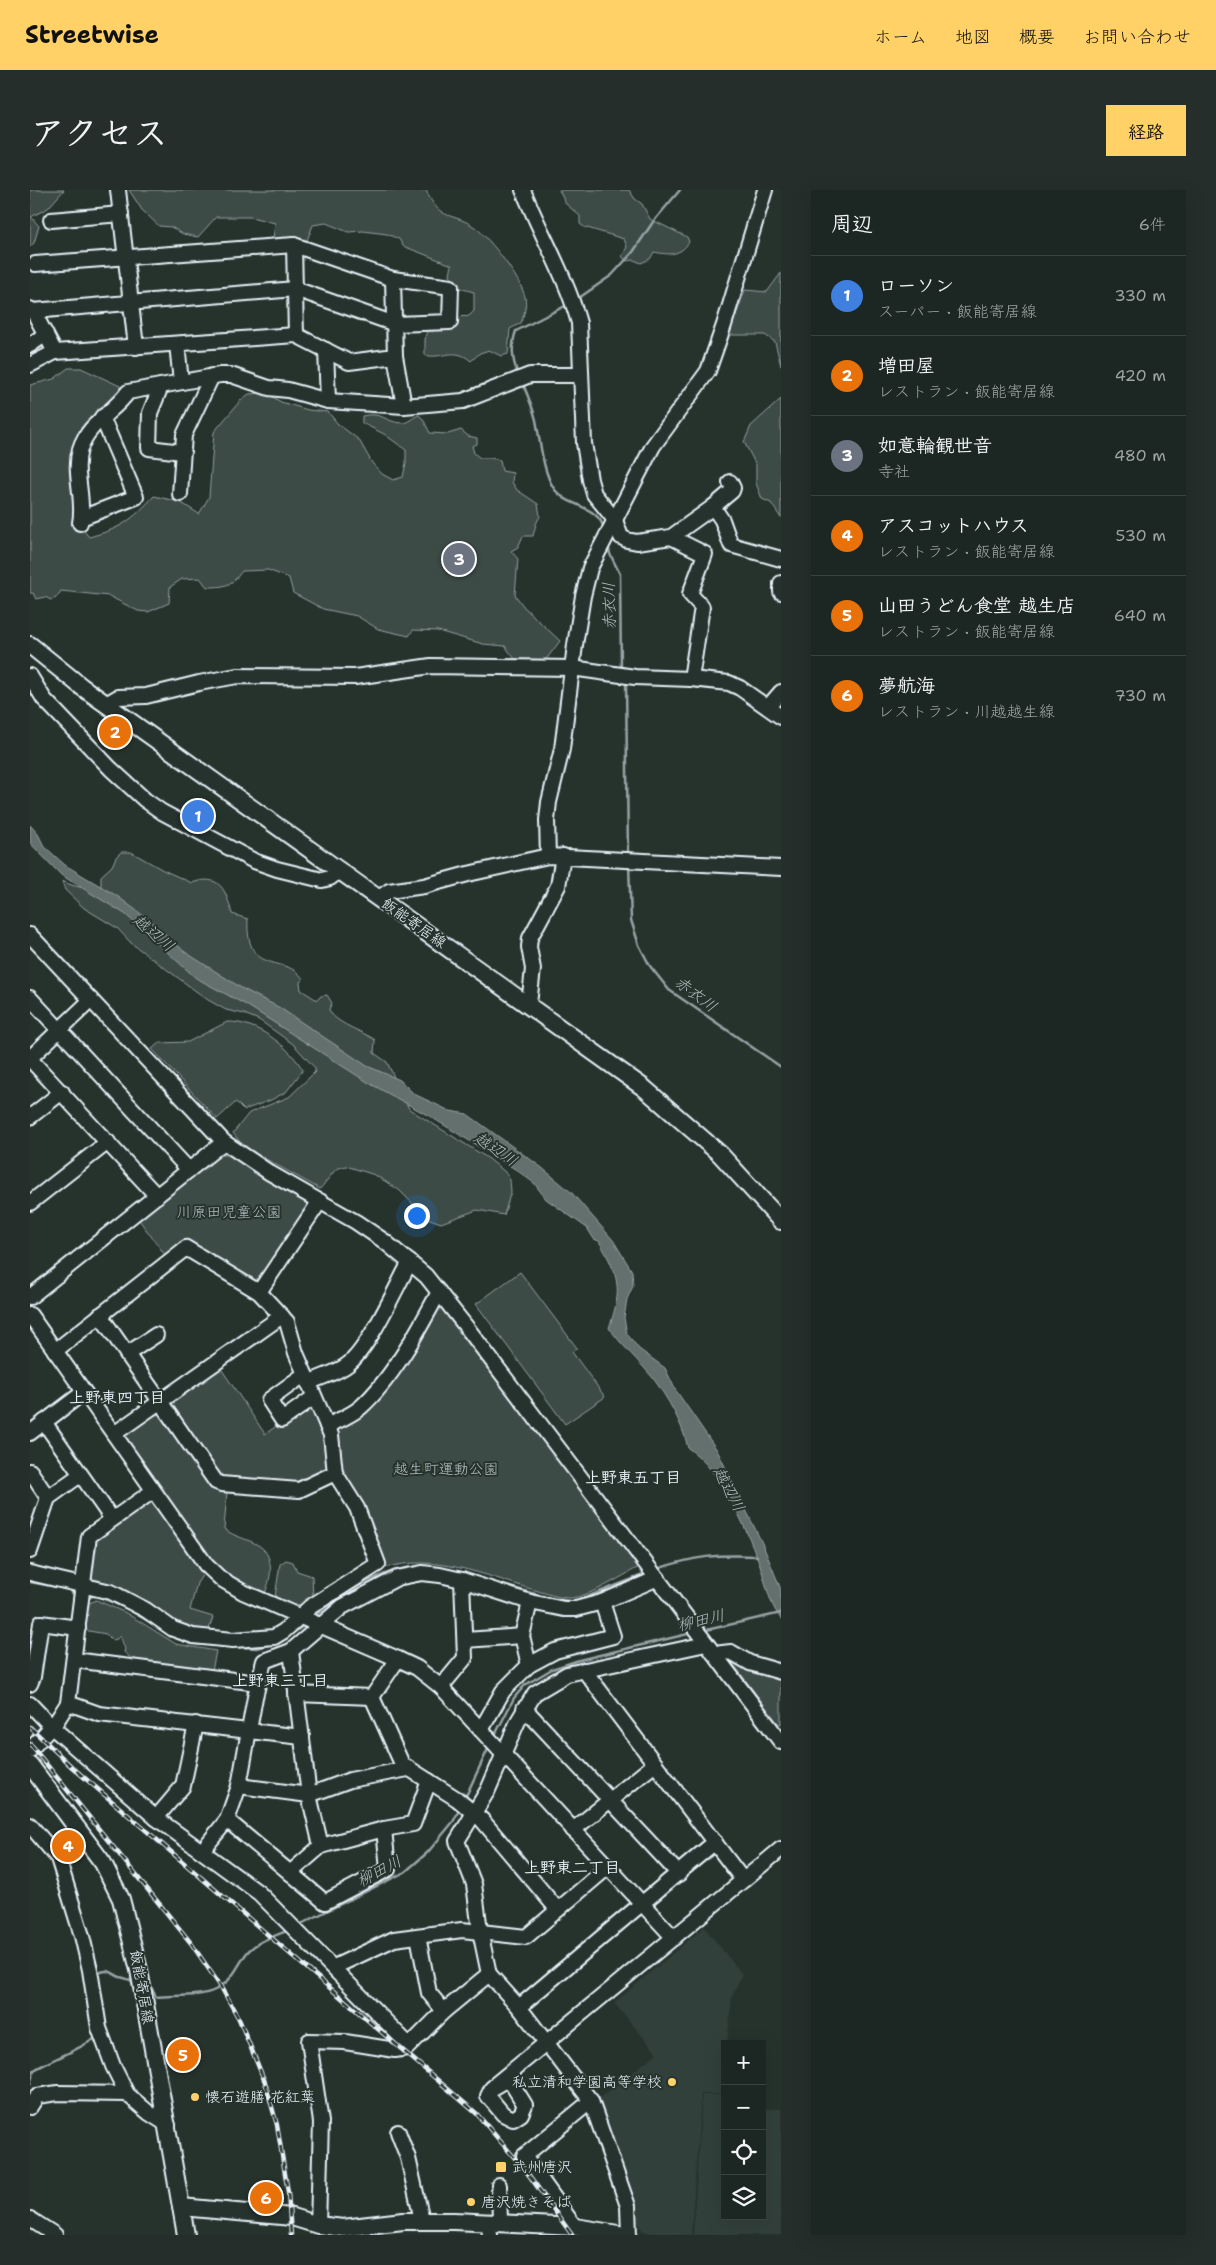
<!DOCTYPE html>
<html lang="ja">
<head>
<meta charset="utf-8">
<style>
  body { margin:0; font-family:"Shantell Sans","Klee One",sans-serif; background:#252e2a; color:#f1f3f6 }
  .controls { position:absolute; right:15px; bottom:15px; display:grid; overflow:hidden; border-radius:0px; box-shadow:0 5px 20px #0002 }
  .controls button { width:45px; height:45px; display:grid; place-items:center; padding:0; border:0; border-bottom:1px solid #3a4340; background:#1c2622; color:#f1f3f6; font:25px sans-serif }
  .you { position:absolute; left:386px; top:1025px; width:18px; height:18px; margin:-12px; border:4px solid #fff; border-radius:50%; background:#1a73e8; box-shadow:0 0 0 8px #1a73e833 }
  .badge { display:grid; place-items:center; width:32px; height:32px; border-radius:50%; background:#ffd166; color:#fff; font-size:16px; font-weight:700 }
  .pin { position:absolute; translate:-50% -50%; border:2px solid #fff; box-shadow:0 1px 5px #0006 }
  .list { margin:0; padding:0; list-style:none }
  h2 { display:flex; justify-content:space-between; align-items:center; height:65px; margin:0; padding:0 20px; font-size:21px }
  h2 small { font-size:16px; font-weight:400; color:#a0a5a5 }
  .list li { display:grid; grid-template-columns:32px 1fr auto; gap:15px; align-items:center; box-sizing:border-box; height:80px; padding:0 20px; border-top:1px solid #3a4340 }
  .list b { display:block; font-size:19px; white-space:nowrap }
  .list p { margin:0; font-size:16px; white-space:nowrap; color:#a0a5a5 }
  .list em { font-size:16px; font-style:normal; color:#a0a5a5 }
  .icon { flex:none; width:28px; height:28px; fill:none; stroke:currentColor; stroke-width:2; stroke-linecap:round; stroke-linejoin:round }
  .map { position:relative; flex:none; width:751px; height:2045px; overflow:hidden; border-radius:0px }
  header { display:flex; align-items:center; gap:30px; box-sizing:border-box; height:70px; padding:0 25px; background:#ffd166; color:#111 }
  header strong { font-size:24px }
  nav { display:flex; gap:28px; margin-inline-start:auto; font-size:18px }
  .intro { display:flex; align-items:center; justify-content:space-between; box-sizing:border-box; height:120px; padding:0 30px }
  h1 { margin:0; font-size:35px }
  .button { padding:12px 22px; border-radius:0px; background:#ffd166; color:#111; font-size:18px; font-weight:700 }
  main { display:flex; gap:30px; padding:0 30px }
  aside { flex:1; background:#1c2622; border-radius:0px; box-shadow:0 5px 20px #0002 }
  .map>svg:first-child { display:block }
  .built { fill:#333f3a }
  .green { fill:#3e4b47; stroke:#939ea0 }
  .water { fill:#636f6d; stroke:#98a3a5 }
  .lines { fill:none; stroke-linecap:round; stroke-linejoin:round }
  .stream { stroke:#98a3a5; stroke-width:2.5 }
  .minor-casing { stroke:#e8f1f8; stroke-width:18 }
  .major-casing { stroke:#e8f1f8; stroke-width:20 }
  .minor { stroke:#26332d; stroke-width:14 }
  .major { stroke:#26332d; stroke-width:16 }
  .rail-casing { stroke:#e8f1f8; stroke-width:4.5 }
  .rail { stroke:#26332d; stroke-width:2.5; stroke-dasharray:8; stroke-linecap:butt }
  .poi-dot { fill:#ffd166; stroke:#26332d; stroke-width:2 }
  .labels { text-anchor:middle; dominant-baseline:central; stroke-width:4; stroke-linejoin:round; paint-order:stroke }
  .street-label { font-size:15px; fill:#e8f1f8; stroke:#26332d }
  .park-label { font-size:15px; fill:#b5bfc3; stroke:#26332d }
  .poi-label { font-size:15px; fill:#e8f1f8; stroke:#26332d; text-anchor:start }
  .water-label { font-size:16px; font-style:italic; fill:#b3bdc0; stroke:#26332d }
  .neighbourhood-label { font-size:16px; font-weight:bold; fill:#e8f1f8; stroke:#26332d }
</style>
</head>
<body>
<header>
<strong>Streetwise</strong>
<nav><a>ホーム</a><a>地図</a><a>概要</a><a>お問い合わせ</a></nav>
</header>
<div class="intro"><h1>アクセス</h1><a class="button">経路</a></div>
<main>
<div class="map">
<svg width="751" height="2045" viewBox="0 0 751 2045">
  <rect width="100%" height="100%" fill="#26332d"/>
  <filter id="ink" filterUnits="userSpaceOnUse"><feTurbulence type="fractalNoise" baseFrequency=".02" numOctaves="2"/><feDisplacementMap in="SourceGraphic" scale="10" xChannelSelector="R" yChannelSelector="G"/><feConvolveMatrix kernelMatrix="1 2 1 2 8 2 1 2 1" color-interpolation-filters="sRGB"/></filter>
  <g filter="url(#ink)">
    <g class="built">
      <polygon points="674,1737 712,1784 702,1807 697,1854 695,1854 692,1904 671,1904 661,2045 626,2045 612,2040 607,2032 606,2011 569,1909 627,1863 584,1813"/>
      <polygon points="672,1905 695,1905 695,2026 732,2026 732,1919 751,1919 751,2045 663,2045"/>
    </g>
    <g class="green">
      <polygon points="0,0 34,0 18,18 1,27 9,36 4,53 0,57"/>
      <path d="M 99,0 L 396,0 C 410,33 423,21 446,38 C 460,49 491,89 495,107 C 497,116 494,124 491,133 L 480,139 L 478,164 L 471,166 L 459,160 L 450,163 L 441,171 C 424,156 412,170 395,165 L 395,149 L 398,141 C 415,142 414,132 427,127 C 430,126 436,127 439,126 L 444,121 L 444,102 L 425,97 L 420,84 L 422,75 L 373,56 L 369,49 L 357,44 L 333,41 L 318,42 L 296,33 L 283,35 L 276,53 L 262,49 L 243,49 L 245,33 L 221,27 L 186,27 L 168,47 L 153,44 L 141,37 L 129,36 L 112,20 Z"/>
      <path d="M 529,0 L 599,0 L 605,9 L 612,14 L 620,29 L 657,47 L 659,52 C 650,66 639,65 624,62 L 620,69 L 611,73 L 604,70 L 596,71 L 592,66 L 597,57 L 594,49 L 554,37 L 550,34 L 550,26 L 536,14 Z"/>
      <polygon points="751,83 751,176 745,152 735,145 699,145 715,100 737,102"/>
      <path d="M 38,178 L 51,178 L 90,196 L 90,207 L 57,236 L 45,330 L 59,347 C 92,338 101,331 124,306 L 150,312 L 169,324 L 179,307 L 184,242 L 211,210 L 219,204 L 236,203 L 251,212 L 278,220 L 298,222 L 308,234 L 329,250 L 342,273 L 352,284 L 363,290 L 373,287 L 376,273 L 376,260 L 354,244 L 332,233 L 332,226 C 351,221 356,232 371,233 C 377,234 383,227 389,225 L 393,229 L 400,243 L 418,244 L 431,240 L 438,246 L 447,248 L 447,254 L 442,256 L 444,263 L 450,268 L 461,268 L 470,270 L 472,281 L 483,283 L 482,292 L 487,300 L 508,314 L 510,326 L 506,334 L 503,346 L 493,346 L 488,357 L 481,361 L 488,369 L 485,405 L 494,417 L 530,451 L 515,471 L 485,469 L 475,456 L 453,454 L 408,441 L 383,440 L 379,446 L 348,439 L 327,426 L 293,419 L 263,403 L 259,388 L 238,380 L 212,381 C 201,396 195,397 177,397 L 170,388 L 152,389 L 140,397 L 139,413 L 118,422 L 108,421 L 79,406 L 31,401 L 26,408 L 21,410 L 15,407 L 6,409 L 3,403 L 0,403 L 0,195 L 24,189 Z"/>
      <polygon points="751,209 751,328 741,313 732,309 726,293 726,275 714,252 721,236"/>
      <path d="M 91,662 L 101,662 L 133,680 L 162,693 C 190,683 196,700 202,724 L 218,729 C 215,788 257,763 273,789 L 270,792 L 271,800 L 287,810 L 291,806 L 297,805 L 302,813 L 299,819 C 303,833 333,841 345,850 L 344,863 L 357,872 L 379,919 L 459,969 L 475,982 L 480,990 L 481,1001 L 474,1025 L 447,1020 L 411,1033 L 397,1028 L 369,1000 L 345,985 L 316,976 L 306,979 L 290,999 L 214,957 L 203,943 L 219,923 L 259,907 L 285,882 L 285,878 L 263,854 L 229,830 L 214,824 L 196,820 L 178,810 L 101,753 L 87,738 L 54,718 L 35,700 L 32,691 C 46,698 56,699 71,696 L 71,686 L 82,676 L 86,667 Z"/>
      <path d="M 197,832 C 226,831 259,856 273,880 L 256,902 L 241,910 L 214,920 L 206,912 L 187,929 L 122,859 L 129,853 L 158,852 Z"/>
      <polygon points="191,965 199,965 237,991 279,1014 279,1019 226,1095 156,1053 136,1066 109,1030"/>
      <polygon points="490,1082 547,1158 542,1162 575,1207 535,1234 446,1114"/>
      <path d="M 407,1113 L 609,1377 C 590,1387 563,1405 542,1408 C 530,1409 513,1402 501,1399 C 454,1385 404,1363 355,1378 L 308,1280 L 305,1238 L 323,1229 Z"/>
      <polygon points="190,1177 235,1244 280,1213 298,1249 300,1278 270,1296 191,1287 140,1213 140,1209"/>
      <path d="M 130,1224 L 136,1227 L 197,1301 L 194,1339 C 205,1347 215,1348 226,1354 C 245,1363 242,1387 235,1403 L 199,1386 L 171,1360 L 95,1248 L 96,1241 L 117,1227 Z"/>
      <polygon points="117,1309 124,1311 161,1369 174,1383 167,1393 160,1420 183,1427 178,1442 147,1434 60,1393 60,1352"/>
      <polygon points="256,1370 263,1372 267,1381 282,1386 283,1407 272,1415 260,1414 245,1407 250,1374"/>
      <polygon points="66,1410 96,1423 146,1454 186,1461 182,1481 102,1469 94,1462 95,1459 90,1446 87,1449 82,1450 76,1444 53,1440 57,1414"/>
      <polygon points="703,1469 751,1487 751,1534 748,1533 701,1471"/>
    </g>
    <path class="water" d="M 0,635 L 8,644 L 14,656 L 35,675 L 87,706 L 123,733 L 155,762 L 213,799 L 250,818 L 337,876 L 370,890 L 384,904 L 420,921 L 437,924 L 511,977 L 541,1002 L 583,1050 L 602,1081 L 603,1096 L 597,1109 L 594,1128 L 597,1144 L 609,1159 L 635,1178 L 645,1199 L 687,1260 L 732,1353 L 748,1392 L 751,1400 L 751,1429 C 738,1412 736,1392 729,1372 C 713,1332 693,1283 658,1258 C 652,1232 638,1209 623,1188 C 609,1171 592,1156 579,1138 C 593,1098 589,1087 569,1051 L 564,1049 L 557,1038 L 516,1009 L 504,993 L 485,979 L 401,927 L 339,893 L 218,816 L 166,788 L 95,724 L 31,685 L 0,653 Z"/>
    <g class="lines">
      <g class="stream">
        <polyline points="546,110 582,85 603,62 623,32 650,0"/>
        <path d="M 488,184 C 482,170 481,155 486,141 L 539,114"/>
        <path d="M 493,194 C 498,206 503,218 506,230 C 510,250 513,284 525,300 C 538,317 568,315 574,339"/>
        <polyline points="578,355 580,364 590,384 591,479 593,480"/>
        <polyline points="596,490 598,667"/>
        <polyline points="599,675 601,730 609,755 620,776 639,800 751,877"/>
        <polyline points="415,1379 432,1383"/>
        <path d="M 627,1379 C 665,1366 688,1364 727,1366"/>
        <polyline points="444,1387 516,1407 544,1412 618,1383"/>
        <polyline points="0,1392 39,1399 46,1407"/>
        <polyline points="57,1409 65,1405 96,1418 148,1449 164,1454 227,1458 249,1453 276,1434"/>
        <path d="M 284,1427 C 308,1406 354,1378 387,1377"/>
        <polyline points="672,1441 751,1423"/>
        <polyline points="464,1547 484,1508 495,1495 522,1479 549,1470 662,1443"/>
        <polyline points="435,1608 459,1557"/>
        <polyline points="269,1735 375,1682 398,1662 423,1632 430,1618"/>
        <path d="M 118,1796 L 121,1797 L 126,1807 C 146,1805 170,1808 187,1799 C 202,1791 207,1777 216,1764 C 226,1751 245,1746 259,1740"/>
        <path d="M 70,1800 L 68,1786 L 71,1782 C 81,1779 82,1784 90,1787 C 97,1789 99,1788 105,1793"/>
        <path d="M 0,1894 L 4,1880 C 25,1868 47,1861 67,1847"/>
      </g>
      <g class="minor-casing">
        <g id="minor">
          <polyline points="88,0 106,157"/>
          <path d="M 493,0 C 511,45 536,86 549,133 L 554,253 L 560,290 L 564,304 L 585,330 L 591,347 L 597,350 L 607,352 L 641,347 L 683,317 L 702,301 L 703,298 L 700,292"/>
          <polyline points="21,30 91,24"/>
          <polyline points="264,55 266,145"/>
          <polyline points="363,89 365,166 374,216"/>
          <polyline points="0,119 3,121 25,162 266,145 319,172 365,166"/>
          <polyline points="3,121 265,99 365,134 420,132 421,97 363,89 264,55 5,74"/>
          <polyline points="147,154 151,192"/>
          <polyline points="0,155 16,144"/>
          <polyline points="296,160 298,211"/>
          <polyline points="0,175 25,162"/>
          <polyline points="131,196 120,223 119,258 152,262"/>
          <polyline points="150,304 154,245 182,186"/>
          <polyline points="683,317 692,330 701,355 751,369"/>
          <polyline points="51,328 106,307 72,227"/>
          <path d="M 50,333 C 55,309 43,283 50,259 C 58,233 84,222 98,202 L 190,185 L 201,185 L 239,198 L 258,200 L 298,211 L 374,216 L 433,211 L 500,185 L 550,185"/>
          <polyline points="641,347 675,364 660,404 672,417 661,489"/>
          <polyline points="751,393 751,402"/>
          <polyline points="0,486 14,509 81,579 115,610 132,622 224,671 247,679 292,690 300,688 310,680"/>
          <polyline points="76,514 88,507 116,506 169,493 207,486 325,487 401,476 542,478 605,487 661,489 699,493 710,498 751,527"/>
          <polyline points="738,517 751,502"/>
          <polyline points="518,666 517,630 519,612 532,559 545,455 553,406 560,378 623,256 678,181 694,135 735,0"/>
          <polyline points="349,708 359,701 394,696 438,684 518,666 751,678"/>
          <polyline points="0,745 194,952 240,983 326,1032 354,1051 396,1086 438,1139 751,1552"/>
          <polyline points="0,808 159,980"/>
          <polyline points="499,814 503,779 499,757 500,748 528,696 533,666"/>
          <polyline points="0,868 61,810"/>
          <polyline points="0,869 127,1006"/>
          <polyline points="0,927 32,902"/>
          <polyline points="0,1013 78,952"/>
          <polyline points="229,1102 290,1011"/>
          <polyline points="0,1107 194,952"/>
          <polyline points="0,1125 176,1375 191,1389 213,1402 368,1469 387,1478 411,1497 644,1748"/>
          <polyline points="70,1125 186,1292 191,1294 269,1300 305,1283"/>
          <polyline points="97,1164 126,1145"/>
          <polyline points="275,1184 239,1210 252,1230 284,1207"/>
          <path d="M 278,1193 C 290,1187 307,1183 317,1175 C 339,1159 366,1097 380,1072"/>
          <polyline points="14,1232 82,1329"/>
          <path d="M 297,1236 C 309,1230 322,1225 331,1217 C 363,1188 389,1139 409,1102"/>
          <polyline points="0,1243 54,1202"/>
          <polyline points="84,1244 252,1126"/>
          <polyline points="0,1281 18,1308"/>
          <polyline points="0,1361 18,1308 50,1285"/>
          <polyline points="0,1383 81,1402 116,1420 143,1439 163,1446 203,1450 244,1447 254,1441 280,1417 348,1374 327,1318 305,1283 301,1245 266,1163 257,1132 229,1102 156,1058 25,1161"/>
          <polyline points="435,1450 492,1446"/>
          <polyline points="261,1461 279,1605 291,1656"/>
          <polyline points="684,1464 701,1462 720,1473 751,1482"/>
          <polyline points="44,1470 228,1493"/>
          <polyline points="499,1475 492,1446 500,1412"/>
          <polyline points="554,1480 713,1690"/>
          <polyline points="0,1494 3,1487 11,1433 48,1438"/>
          <polyline points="411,1497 435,1468 432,1390"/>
          <polyline points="266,1504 342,1507"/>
          <polyline points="342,1507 372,1574 427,1609 452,1630 527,1719"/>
          <polyline points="342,1507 368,1469"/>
          <polyline points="38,1513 69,1524 272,1547"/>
          <polyline points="0,1514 22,1537 126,1628 229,1703 379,1855"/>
          <polyline points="494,1518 649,1684"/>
          <polyline points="451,1540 473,1501 499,1475 525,1461 583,1446 572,1412"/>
          <polyline points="0,1560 26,1532 38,1513 59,1346 123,1301"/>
          <polyline points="209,1596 279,1605 320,1590 378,1579"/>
          <polyline points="126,1628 153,1596 166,1534"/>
          <polyline points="197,1630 295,1712 358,1679 354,1639"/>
          <polyline points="0,1635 28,1668 52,1746 60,1780 69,1838 83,1876 97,1904 119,1923 138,1935"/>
          <polyline points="543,1640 625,1574"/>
          <polyline points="172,1661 197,1630 209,1596 225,1507 234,1471 261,1461 312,1417 367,1388 392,1383 410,1385 432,1390 500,1412 534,1419 546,1419 572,1412 628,1388"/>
          <polyline points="260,1683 291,1656 354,1639 383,1634 399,1591"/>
          <polyline points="388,1746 399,1803 414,1821"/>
          <polyline points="304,1777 364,1749 432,1740 496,1747 578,1677"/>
          <polyline points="489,1817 685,1652"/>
          <polyline points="474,1891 462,1898 458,1906 473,1924 483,1929 491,1924 495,1915 482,1894 483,1882"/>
          <polyline points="466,1894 751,1659"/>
          <polyline points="0,1917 7,1906 28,1903 97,1904"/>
          <polyline points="368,1942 378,1968 392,2030"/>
          <polyline points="469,1995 470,2032"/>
          <polyline points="0,2029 25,2045"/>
          <polyline points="458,2032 460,2045"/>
          <polyline points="288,2035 291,1932 279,1851 315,1852 365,1860 377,1858 414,1821 459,1784"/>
          <polyline points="545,2037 494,1966 561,1911"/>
          <polyline points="599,2045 598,2016 561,1911 489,1817 459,1784 450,1741 444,1694 427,1651 458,1600 488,1531 505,1503 537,1484 676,1454"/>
        </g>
      </g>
      <g class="major-casing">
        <g id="major">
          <polyline points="0,455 52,497 614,898 690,964 751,1031"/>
          <polyline points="0,1575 73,1673 91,1709 109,1780 156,2045"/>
          <polyline points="151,2017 262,2027 288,2035 313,2038 373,2031 424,2031 545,2037 594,2045"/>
        </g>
      </g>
      <use href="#minor" class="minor"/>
      <use href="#major" class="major"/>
      <g class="rail-casing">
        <g id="rail">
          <polyline points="0,1537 42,1577 446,1923 496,1981 542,2045"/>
          <polyline points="0,1554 161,1753 191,1797 209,1829 235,1892 247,1935 258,2002 261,2045"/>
        </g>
      </g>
      <use href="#rail" class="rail"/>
    </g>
  </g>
  <g class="poi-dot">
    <circle cx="642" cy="1892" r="5"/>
    <circle cx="165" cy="1907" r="5"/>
    <rect x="465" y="1971" width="12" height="12" rx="2.5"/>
    <circle cx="441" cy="2012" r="5"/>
  </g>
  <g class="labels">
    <g class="street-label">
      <text transform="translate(384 733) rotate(35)">飯能寄居線</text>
      <text transform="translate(112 1797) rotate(80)">飯能寄居線</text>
    </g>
    <g class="park-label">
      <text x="199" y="1022">川原田児童公園</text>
      <text x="416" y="1279">越生町運動公園</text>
    </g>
    <g class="poi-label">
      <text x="632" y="1892" text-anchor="end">私立清和学園高等学校</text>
      <text x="175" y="1907">懐石遊膳 花紅葉</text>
      <text x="482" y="1977">武州唐沢</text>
      <text x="451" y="2012">唐沢焼きそば</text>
    </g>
    <g class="water-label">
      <text transform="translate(579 416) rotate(-91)">赤衣川</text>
      <text transform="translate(124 743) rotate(40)">越辺川</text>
      <text transform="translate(666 804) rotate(37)">赤衣川</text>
      <text transform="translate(466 959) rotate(34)">越辺川</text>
      <text transform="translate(699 1299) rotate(62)">越辺川</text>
      <text transform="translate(671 1430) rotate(-13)">柳田川</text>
      <text transform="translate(349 1681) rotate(-28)">柳田川</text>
    </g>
    <g class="neighbourhood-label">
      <text x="87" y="1207">上野東四丁目</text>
      <text x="603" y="1287">上野東五丁目</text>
      <text x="250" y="1490">上野東三丁目</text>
      <text x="542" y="1677">上野東二丁目</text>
    </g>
  </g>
</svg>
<div class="controls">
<button>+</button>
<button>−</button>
<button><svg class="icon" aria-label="locate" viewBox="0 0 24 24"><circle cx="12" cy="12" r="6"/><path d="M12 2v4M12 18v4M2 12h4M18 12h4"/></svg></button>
<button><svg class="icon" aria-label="layers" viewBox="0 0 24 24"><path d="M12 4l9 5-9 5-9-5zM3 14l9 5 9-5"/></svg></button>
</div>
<div class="you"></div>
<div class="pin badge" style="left:168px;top:626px;background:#3f7fe0">1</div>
<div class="pin badge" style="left:85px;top:542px;background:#e8710a">2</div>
<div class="pin badge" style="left:429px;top:369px;background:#6b7280">3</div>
<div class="pin badge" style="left:38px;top:1656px;background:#e8710a">4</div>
<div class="pin badge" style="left:153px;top:1865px;background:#e8710a">5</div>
<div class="pin badge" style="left:236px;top:2008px;background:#e8710a">6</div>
</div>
<aside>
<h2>周辺<small>6件</small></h2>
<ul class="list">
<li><span class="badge" style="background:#3f7fe0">1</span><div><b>ローソン</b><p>スーパー · 飯能寄居線</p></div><em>330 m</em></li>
<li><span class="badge" style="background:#e8710a">2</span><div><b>増田屋</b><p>レストラン · 飯能寄居線</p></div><em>420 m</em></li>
<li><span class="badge" style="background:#6b7280">3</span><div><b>如意輪観世音</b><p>寺社</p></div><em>480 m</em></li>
<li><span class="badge" style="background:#e8710a">4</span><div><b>アスコットハウス</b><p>レストラン · 飯能寄居線</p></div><em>530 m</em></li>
<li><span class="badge" style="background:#e8710a">5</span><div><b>山田うどん食堂 越生店</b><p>レストラン · 飯能寄居線</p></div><em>640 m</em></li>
<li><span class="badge" style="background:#e8710a">6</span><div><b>夢航海</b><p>レストラン · 川越越生線</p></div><em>730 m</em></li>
</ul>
</aside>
</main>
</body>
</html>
